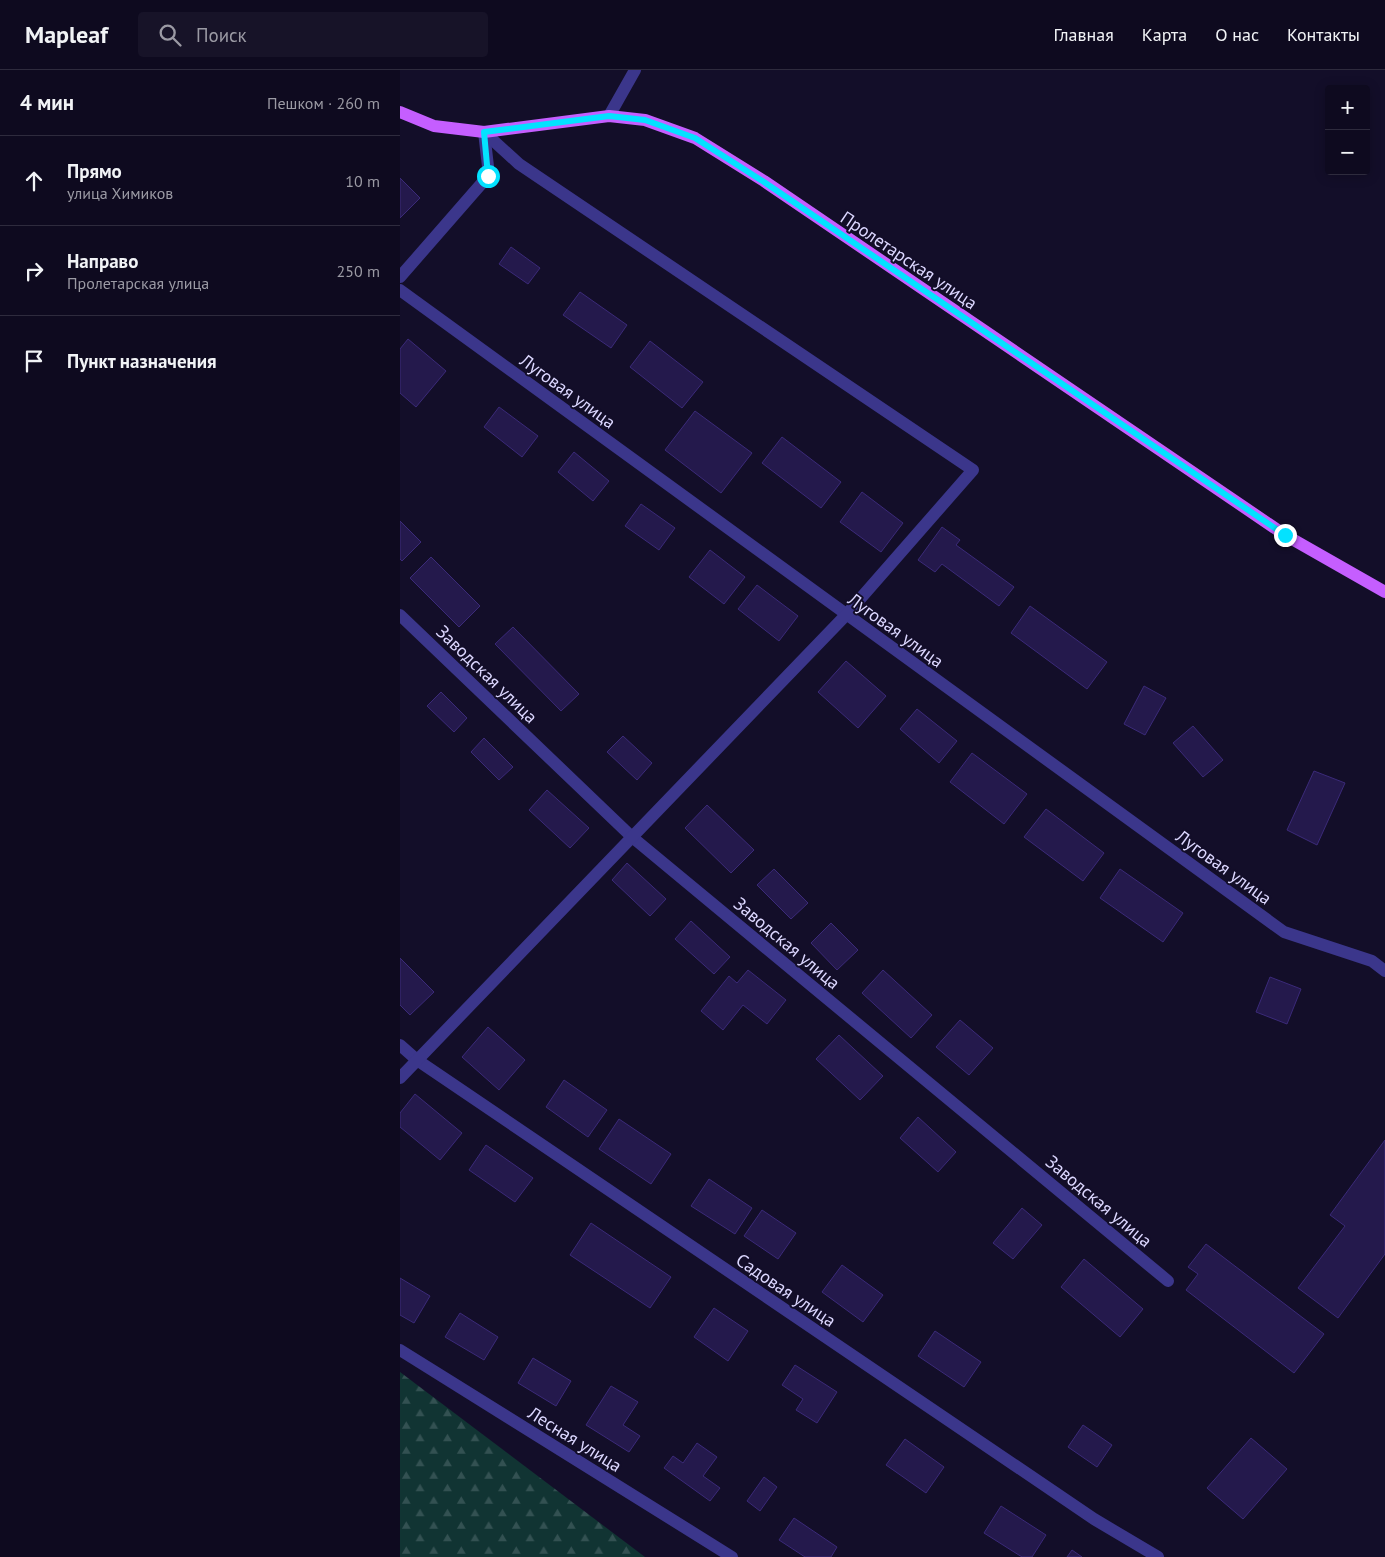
<!DOCTYPE html>
<html lang="ru">
<head>
<meta charset="utf-8">
<style>
  body { margin:0; font-family:"PT Sans",sans-serif; background:#171328; color:#f1f3f6 }
  .controls { position:absolute; right:15px; top:15px; display:grid; overflow:hidden; border-radius:5px; box-shadow:0 2px 12px #0003 }
  .controls button { width:45px; height:45px; display:grid; place-items:center; padding:0; border:0; border-bottom:1px solid #2e2b3d; background:#0e0a1f; color:#f1f3f6; font:25px sans-serif }
  .stop { position:absolute; width:15px; height:15px; margin:-11px; border:4px solid #03e2ff; border-radius:50%; background:#fff }
  .stop.end { background:#03e2ff; border-color:#fff; box-shadow:0 1px 5px #0008 }
  .list { margin:0; padding:0; list-style:none }
  h2 { display:flex; justify-content:space-between; align-items:center; height:65px; margin:0; padding:0 20px; font-size:21px }
  h2 small { font-size:16px; font-weight:400; color:#9b9aa4 }
  .list li { display:grid; grid-template-columns:32px 1fr auto; gap:15px; align-items:center; box-sizing:border-box; height:90px; padding:0 20px; border-top:1px solid #2e2b3d }
  .list b { display:block; font-size:19px; white-space:nowrap }
  .list p { margin:0; font-size:16px; white-space:nowrap; color:#9b9aa4 }
  .list em { font-size:16px; font-style:normal; color:#9b9aa4 }
  .icon { flex:none; width:28px; height:28px; fill:none; stroke:currentColor; stroke-width:2; stroke-linecap:round; stroke-linejoin:round }
  .map { position:relative; flex:none; width:985px; height:1487px; overflow:hidden }
  header { display:flex; align-items:center; gap:30px; box-sizing:border-box; height:70px; padding:0 25px; background:#0e0a1f; border-bottom:1px solid #2e2b3d }
  header strong { font-size:24px }
  nav { display:flex; gap:28px; margin-inline-start:auto; font-size:18px }
  .search { width:350px; height:45px; background:#171328; display:flex; align-items:center; gap:12px; box-sizing:border-box; padding:0 18px; border-radius:5px; color:#9b9aa4; font-size:19px }
  main { display:flex }
  aside { flex:1; background:#0e0a1f }
  .map>svg:first-child { display:block }
  .forest { fill:url(#forest-firs) }
  .building { fill:#24194c; stroke:#3b2a79 }
  .lines { fill:none; stroke-linecap:round; stroke-linejoin:round }
  .minor { stroke:#3b368b; stroke-width:12 }
  .major { stroke:#c55eff; stroke-width:12 }
  .route { stroke:#03e2ff; stroke-width:6 }
  .labels { text-anchor:middle; dominant-baseline:central; stroke-width:4; stroke-linejoin:round; paint-order:stroke }
  .street-label { font-size:18px; fill:#dcd7ff; stroke:#130e29 }
</style>
</head>
<body>
<header>
<strong>Mapleaf</strong>
<div class="search"><svg class="icon" aria-label="search" viewBox="0 0 24 24"><circle cx="10" cy="10" r="6"/><path d="M15 15l6 6"/></svg>Поиск</div>
<nav><a>Главная</a><a>Карта</a><a>О нас</a><a>Контакты</a></nav>
</header>
<main>
<aside>
<h2>4 мин<small>Пешком · 260 m</small></h2>
<ul class="list">
<li><svg class="icon" aria-label="ahead" viewBox="0 0 24 24"><path d="M12 20V5M6 11l6-6 6 6"/></svg><div><b>Прямо</b><p>улица Химиков</p></div><em>10 m</em></li>
<li><svg class="icon" aria-label="right" viewBox="0 0 24 24"><path d="M7 20v-9h11M14 6l5 5-5 5"/></svg><div><b>Направо</b><p>Пролетарская улица</p></div><em>250 m</em></li>
<li><svg class="icon" aria-label="arrive" viewBox="0 0 24 24"><path d="M6 21V4h12l-3 4 3 4H6"/></svg><div><b>Пункт назначения</b></div></li>
</ul>
</aside>
<div class="map">
<svg width="985" height="1487" viewBox="0 0 985 1487">
  <defs>
    <pattern id="forest-firs" width="22" height="20" patternUnits="userSpaceOnUse" patternTransform="scale(1.25)"><rect width="22" height="20" fill="#113433"/><path d="M5 1l3.5 6h-7zM16 11l3.5 6h-7z" fill="#335152"/></pattern>
  </defs>
  <rect width="100%" height="100%" fill="#130e29"/>
  <polygon class="forest" points="0,1302 245,1487 0,1487"/>
  <g class="building">
    <polygon points="0,108 20,128 0,148"/>
    <polygon points="111,177 140,198 128,214 99,194"/>
    <polygon points="180,222 227,255 211,278 163,245"/>
    <polygon points="8,269 46,301 16,337 0,323 0,279"/>
    <polygon points="250,271 303,312 282,338 230,297"/>
    <polygon points="99,337 138,366 122,387 84,357"/>
    <polygon points="295,341 352,383 321,423 265,380"/>
    <polygon points="382,367 441,412 421,438 362,393"/>
    <polygon points="174,382 209,411 193,431 158,402"/>
    <polygon points="462,422 503,453 481,482 440,452"/>
    <polygon points="241,434 275,458 259,480 225,456"/>
    <polygon points="0,451 21,472 2,491 0,489"/>
    <polygon points="542,457 560,470 556,475 614,517 599,536 542,494 535,502 518,490"/>
    <polygon points="310,480 345,507 324,534 289,507"/>
    <polygon points="31,487 80,536 59,557 10,508"/>
    <polygon points="357,515 398,546 379,571 338,539"/>
    <polygon points="630,536 707,592 687,619 611,563"/>
    <polygon points="113,557 179,624 161,641 95,574"/>
    <polygon points="446,591 486,626 458,658 418,622"/>
    <polygon points="744,616 766,628 745,665 724,654"/>
    <polygon points="41,622 67,648 54,662 27,636"/>
    <polygon points="517,639 557,671 539,693 500,659"/>
    <polygon points="793,656 823,690 803,707 773,673"/>
    <polygon points="223,666 252,693 237,710 207,682"/>
    <polygon points="84,668 113,697 99,710 71,682"/>
    <polygon points="572,683 627,724 604,754 550,712"/>
    <polygon points="914,701 945,713 917,775 887,760"/>
    <polygon points="147,720 189,758 170,778 129,740"/>
    <polygon points="307,735 354,780 331,803 285,758"/>
    <polygon points="646,739 704,783 683,811 624,767"/>
    <polygon points="227,793 266,829 250,846 212,810"/>
    <polygon points="374,799 408,833 391,849 357,815"/>
    <polygon points="720,799 783,843 763,872 700,828"/>
    <polygon points="291,851 330,887 314,904 275,869"/>
    <polygon points="431,853 458,880 437,900 411,873"/>
    <polygon points="0,888 34,922 10,945 0,935"/>
    <polygon points="348,900 386,930 367,954 343,935 323,960 301,941 329,906 337,913"/>
    <polygon points="483,900 532,945 511,968 462,923"/>
    <polygon points="870,907 901,919 887,954 856,942"/>
    <polygon points="560,950 593,978 569,1005 536,977"/>
    <polygon points="88,957 125,990 99,1020 62,987"/>
    <polygon points="439,965 483,1006 460,1030 416,989"/>
    <polygon points="164,1010 207,1040 188,1067 146,1037"/>
    <polygon points="15,1024 62,1063 40,1090 0,1057 0,1043"/>
    <polygon points="518,1047 556,1082 538,1102 500,1068"/>
    <polygon points="219,1049 271,1084 251,1114 199,1079"/>
    <polygon points="985,1070 985,1184 938,1248 898,1218 945,1156 930,1145"/>
    <polygon points="86,1075 133,1108 115,1132 69,1100"/>
    <polygon points="309,1109 352,1138 335,1164 291,1136"/>
    <polygon points="622,1138 642,1155 613,1189 593,1173"/>
    <polygon points="362,1140 396,1163 378,1189 344,1166"/>
    <polygon points="191,1153 271,1207 250,1238 170,1185"/>
    <polygon points="806,1174 924,1264 894,1303 786,1220 798,1204 788,1197"/>
    <polygon points="684,1189 743,1239 720,1267 661,1217"/>
    <polygon points="442,1195 483,1225 463,1252 422,1222"/>
    <polygon points="0,1208 30,1226 14,1253 0,1245"/>
    <polygon points="314,1238 348,1261 328,1291 294,1267"/>
    <polygon points="60,1243 98,1267 84,1290 45,1267"/>
    <polygon points="535,1261 581,1292 564,1317 518,1286"/>
    <polygon points="133,1288 171,1311 156,1336 118,1313"/>
    <polygon points="395,1295 437,1322 417,1353 396,1340 403,1329 382,1315"/>
    <polygon points="211,1316 238,1332 223,1355 240,1366 229,1382 186,1355"/>
    <polygon points="683,1355 712,1375 697,1397 668,1377"/>
    <polygon points="851,1368 887,1399 843,1449 807,1418"/>
    <polygon points="505,1369 544,1397 526,1423 486,1395"/>
    <polygon points="297,1373 317,1387 303,1406 320,1418 310,1431 264,1398 273,1386 283,1393"/>
    <polygon points="364,1407 377,1417 360,1441 347,1431"/>
    <polygon points="601,1436 646,1465 632,1487 622,1487 584,1463"/>
    <polygon points="394,1448 437,1477 431,1487 405,1487 379,1470"/>
    <polygon points="672,1480 682,1487 667,1487"/>
  </g>
  <g class="lines">
    <g class="minor">
      <polyline points="209,46 235,0"/>
      <polyline points="0,207 89,105 84,62"/>
      <polyline points="0,220 884,862 972,891 985,901"/>
      <polyline points="0,545 232,767 768,1211"/>
      <polyline points="0,975 17,990 694,1449 758,1487"/>
      <polyline points="0,1008 446,545 573,400 119,94 84,62"/>
      <polyline points="0,1280 332,1487"/>
    </g>
    <polyline class="major" points="0,42 34,56 84,62 209,46 245,50 295,68 364,111 885,465 985,522"/>
  </g>
  <g class="lines">
    <polyline class="route" points="88,106 84,62 209,46 245,50 295,68 364,112 885,465"/>
  </g>
  <g class="labels">
    <g class="street-label">
      <text transform="translate(509 190) rotate(34)">Пролетарская улица</text>
      <text transform="translate(168 321) rotate(36)">Луговая улица</text>
      <text transform="translate(496 560) rotate(36)">Луговая улица</text>
      <text transform="translate(87 604) rotate(44)">Заводская улица</text>
      <text transform="translate(824 797) rotate(36)">Луговая улица</text>
      <text transform="translate(387 873) rotate(40)">Заводская улица</text>
      <text transform="translate(699 1131) rotate(40)">Заводская улица</text>
      <text transform="translate(386 1220) rotate(34)">Садовая улица</text>
      <text transform="translate(175 1369) rotate(32)">Лесная улица</text>
    </g>
  </g>
</svg>
<div class="controls">
<button>+</button>
<button>−</button>
</div>
<div class="stop" style="left:88px;top:106px"></div>
<div class="stop end" style="left:885px;top:465px"></div>
</div>
</main>
</body>
</html>
